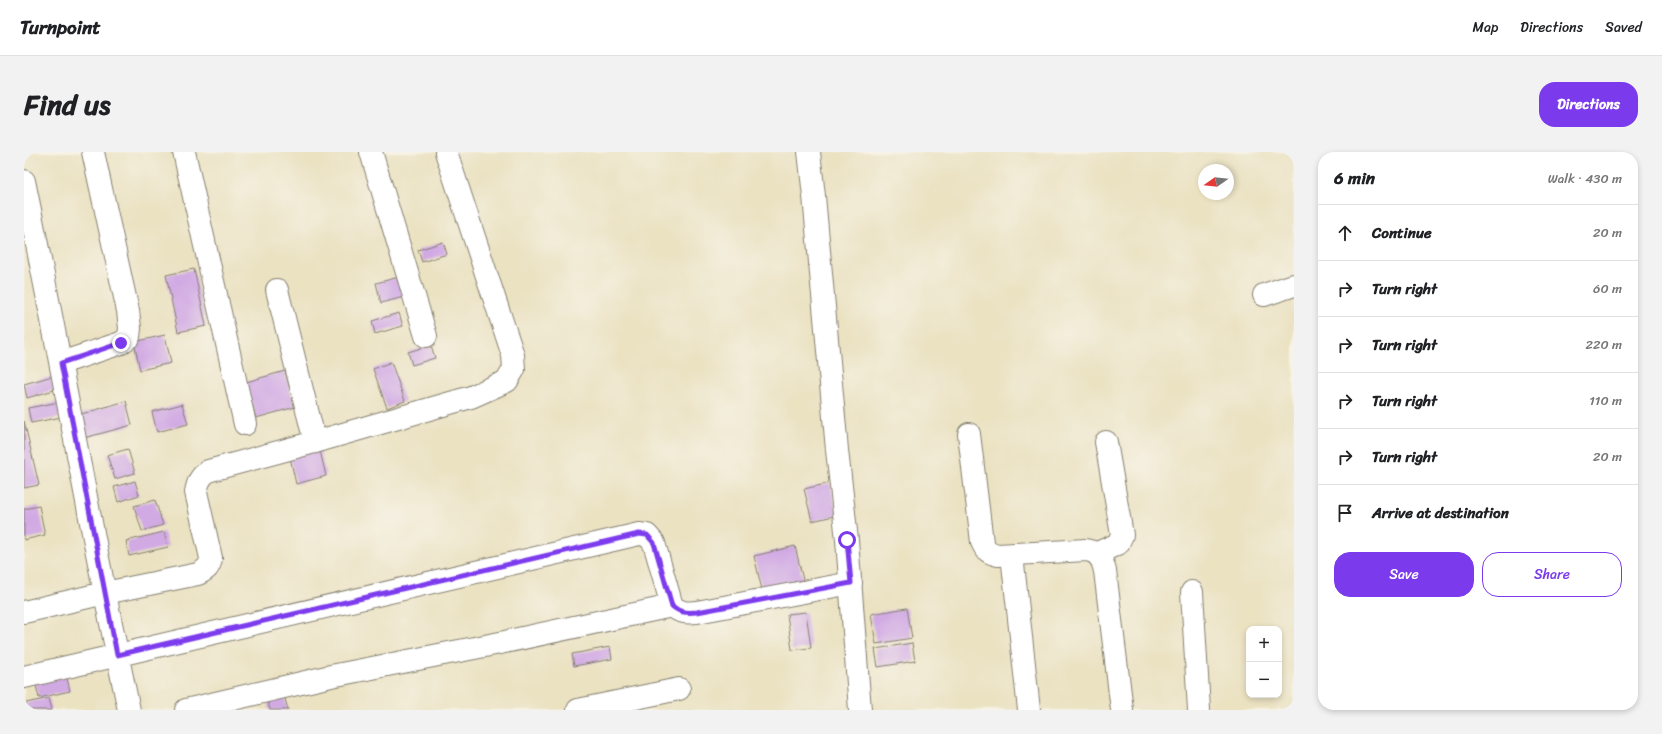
<!DOCTYPE html>
<html lang="en">
<head>
<meta charset="utf-8">
<style>
  body { margin:0; font-family:Sriracha,sans-serif; background:#f2f2f2; color:#202124 }
  .controls { position:absolute; right:12px; bottom:12px; display:grid; overflow:hidden; border-radius:8px; box-shadow:0 2px 6px #0003 }
  .controls button { width:36px; height:36px; display:grid; place-items:center; padding:0; border:0; border-bottom:1px solid #e0e0e0; background:#fff; color:#202124; font:20px sans-serif }
  .compass { position:absolute; left:1174px; top:12px; width:36px; height:36px; border-radius:50%; background:#fff; box-shadow:0 2px 6px #0003; rotate:256deg }
  .stop { position:absolute; width:12px; height:12px; margin:-9px; border:3px solid #7c3aed; border-radius:50%; background:#fff }
  .stop.end { background:#7c3aed; border-color:#fff; box-shadow:0 1px 4px #0008 }
  .list { margin:0; padding:0; list-style:none }
  h2 { display:flex; justify-content:space-between; align-items:center; height:52px; margin:0; padding:0 16px; font-size:17px }
  h2 small { font-size:13px; font-weight:400; color:#757577 }
  .list li { display:grid; grid-template-columns:26px 1fr auto; gap:12px; align-items:center; box-sizing:border-box; height:56px; padding:0 16px; border-top:1px solid #e0e0e0 }
  .list b { display:block; font-size:15px; white-space:nowrap }
  .list em { font-size:13px; font-style:normal; color:#757577 }
  .actions { display:flex; gap:8px; padding:12px 16px }
  .actions a { flex:1; padding:9px 0; border:1px solid #7c3aed; border-radius:16px; text-align:center; font-size:14px; color:#7c3aed }
  .actions .main { background:#7c3aed; color:#fff }
  .icon { flex:none; width:22px; height:22px; fill:none; stroke:currentColor; stroke-width:2; stroke-linecap:round; stroke-linejoin:round }
  .map { position:relative; flex:none; width:1270px; height:558px; overflow:hidden; border-radius:16px }
  header { display:flex; align-items:center; gap:24px; box-sizing:border-box; height:56px; padding:0 20px; background:#fff; border-bottom:1px solid #e0e0e0 }
  header strong { font-size:19px }
  nav { display:flex; gap:22px; margin-inline-start:auto; font-size:14px }
  .intro { display:flex; align-items:center; justify-content:space-between; box-sizing:border-box; height:96px; padding:0 24px }
  h1 { margin:0; font-size:28px }
  .button { padding:10px 18px; border-radius:16px; background:#7c3aed; color:#fff; font-size:14px; font-weight:700 }
  main { display:flex; gap:24px; padding:0 24px }
  aside { flex:1; background:#fff; border-radius:16px; box-shadow:0 2px 6px #0003 }
  .map>svg:first-child { display:block }
  .building { fill:#d1aae4 }
  .lines { fill:none; stroke-linecap:round; stroke-linejoin:round }
  .minor-casing { stroke:#847f6f; stroke-width:24 }
  .minor { stroke:#fff; stroke-width:22 }
  .route { stroke:#7c3aed; stroke-width:5 }
</style>
</head>
<body>
<header>
<strong>Turnpoint</strong>
<nav><a>Map</a><a>Directions</a><a>Saved</a></nav>
</header>
<div class="intro"><h1>Find us</h1><a class="button">Directions</a></div>
<main>
<div class="map">
<svg width="1270" height="558" viewBox="0 0 1270 558">
  <rect width="100%" height="100%" fill="#f7f3e8"/>
  <filter id="ink" filterUnits="userSpaceOnUse"><feTurbulence type="fractalNoise" baseFrequency=".025" numOctaves="2"/><feDisplacementMap in="SourceGraphic" scale="8" xChannelSelector="R" yChannelSelector="G"/><feConvolveMatrix kernelMatrix="1 2 1 2 8 2 1 2 1" color-interpolation-filters="sRGB"/></filter>
  <filter id="wash" filterUnits="userSpaceOnUse"><feTurbulence type="fractalNoise" baseFrequency=".012" numOctaves="4" result="noise"/><feDisplacementMap in="SourceGraphic" scale="16" xChannelSelector="R" yChannelSelector="G"/><feGaussianBlur stdDeviation="0.9" result="paint"/><feColorMatrix in="noise" values="0 0 0 0 0 0 0 0 0 0 0 0 0 0 0 0 0 1.4 0 .05"/><feComposite in="paint" operator="in"/></filter>
  <g filter="url(#wash)">
    <rect width="100%" height="100%" fill="#ebe2c2"/>
    <g id="blocks">
      <g class="building">
        <polygon points="419,90 423,102 398,110 394,98"/>
        <polygon points="170,117 182,174 154,180 142,123"/>
        <polygon points="379,124 384,144 357,151 352,131"/>
        <polygon points="375,161 379,174 351,182 348,169"/>
        <polygon points="141,183 147,211 116,218 110,190"/>
        <polygon points="407,193 411,206 388,213 384,200"/>
        <polygon points="367,210 381,249 363,256 349,217"/>
        <polygon points="261,219 271,255 232,266 222,230"/>
        <polygon points="36,222 40,235 3,246 0,232"/>
        <polygon points="40,249 43,264 7,271 4,256"/>
        <polygon points="102,249 108,273 60,286 54,263"/>
        <polygon points="158,252 164,272 133,280 128,260"/>
        <polygon points="0,269 15,333 0,336"/>
        <polygon points="295,294 302,324 272,332 265,301"/>
        <polygon points="104,297 111,321 91,327 83,303"/>
        <polygon points="111,329 115,343 94,350 90,335"/>
        <polygon points="806,331 814,363 788,369 780,337"/>
        <polygon points="131,348 139,373 118,379 110,354"/>
        <polygon points="15,354 21,383 0,388 0,357"/>
        <polygon points="140,380 144,395 105,404 102,389"/>
        <polygon points="771,394 779,428 738,438 730,404"/>
        <polygon points="883,456 888,486 852,492 847,462"/>
        <polygon points="782,460 787,496 768,498 763,462"/>
        <polygon points="888,491 891,509 854,515 851,497"/>
        <polygon points="586,495 588,507 550,514 548,502"/>
        <polygon points="41,518 46,539 15,546 10,525"/>
        <polygon points="259,539 264,558 246,558 242,543"/>
        <polygon points="25,546 28,558 4,558 2,551"/>
      </g>
    </g>
  </g>
  <g filter="url(#ink)">
    <use href="#blocks" fill-opacity="0" stroke="#847f6f" stroke-width="1"/>
    <g class="lines">
      <g class="minor-casing">
        <g id="minor">
          <polyline points="160,0 221,272"/>
          <polyline points="347,0 402,184"/>
          <polyline points="785,0 790,44 813,298 823,388 836,558"/>
          <path d="M 0,29 C 37,205 67,382 105,558"/>
          <polyline points="253,138 291,290"/>
          <polyline points="1240,143 1270,133"/>
          <polyline points="37,211 97,191 105,185 106,176 104,159 69,0"/>
          <path d="M 945,282 L 958,390 C 962,399 965,401 974,403 L 1062,398 C 1075,400 1078,407 1081,419 L 1098,558"/>
          <polyline points="1073,401 1094,392 1098,383 1082,290"/>
          <polyline points="988,403 1005,558"/>
          <polyline points="1168,440 1175,558"/>
          <path d="M 0,460 L 81,441 L 174,422 C 182,418 186,415 187,406 L 172,340 C 174,330 176,325 184,319 L 291,290 L 447,245 L 483,229 L 490,217 L 489,203 L 422,0"/>
          <path d="M 0,525 L 615,382 L 623,383 L 630,391 L 648,454 C 656,461 663,461 673,460 L 827,431"/>
          <polyline points="162,558 307,524 476,491 648,454"/>
          <polyline points="554,558 655,537"/>
        </g>
      </g>
      <use href="#minor" class="minor"/>
    </g>
  </g>
  <g class="lines" filter="url(#ink)">
    <path class="route" d="M 97,191 L 37,211 L 93,503 L 615,382 L 623,383 L 630,391 L 648,454 C 656,461 663,461 673,460 L 827,431 L 823,388"/>
  </g>
</svg>
<div class="controls">
<button>+</button>
<button>−</button>
</div>
<svg class="compass" viewBox="-18 -18 36 36"><path d="M0-13l5 13h-10z" fill="#e53935"/><path d="M0 13l5-13h-10z" fill="#757577"/></svg>
<div class="stop" style="left:823px;top:388px"></div>
<div class="stop end" style="left:97px;top:191px"></div>
</div>
<aside>
<h2>6 min<small>Walk · 430 m</small></h2>
<ul class="list">
<li><svg class="icon" aria-label="ahead" viewBox="0 0 24 24"><path d="M12 20V5M6 11l6-6 6 6"/></svg><div><b>Continue</b></div><em>20 m</em></li>
<li><svg class="icon" aria-label="right" viewBox="0 0 24 24"><path d="M7 20v-9h11M14 6l5 5-5 5"/></svg><div><b>Turn right</b></div><em>60 m</em></li>
<li><svg class="icon" aria-label="right" viewBox="0 0 24 24"><path d="M7 20v-9h11M14 6l5 5-5 5"/></svg><div><b>Turn right</b></div><em>220 m</em></li>
<li><svg class="icon" aria-label="right" viewBox="0 0 24 24"><path d="M7 20v-9h11M14 6l5 5-5 5"/></svg><div><b>Turn right</b></div><em>110 m</em></li>
<li><svg class="icon" aria-label="right" viewBox="0 0 24 24"><path d="M7 20v-9h11M14 6l5 5-5 5"/></svg><div><b>Turn right</b></div><em>20 m</em></li>
<li><svg class="icon" aria-label="arrive" viewBox="0 0 24 24"><path d="M6 21V4h12l-3 4 3 4H6"/></svg><div><b>Arrive at destination</b></div></li>
</ul>
<div class="actions"><a class="main">Save</a><a>Share</a></div>
</aside>
</main>
</body>
</html>
